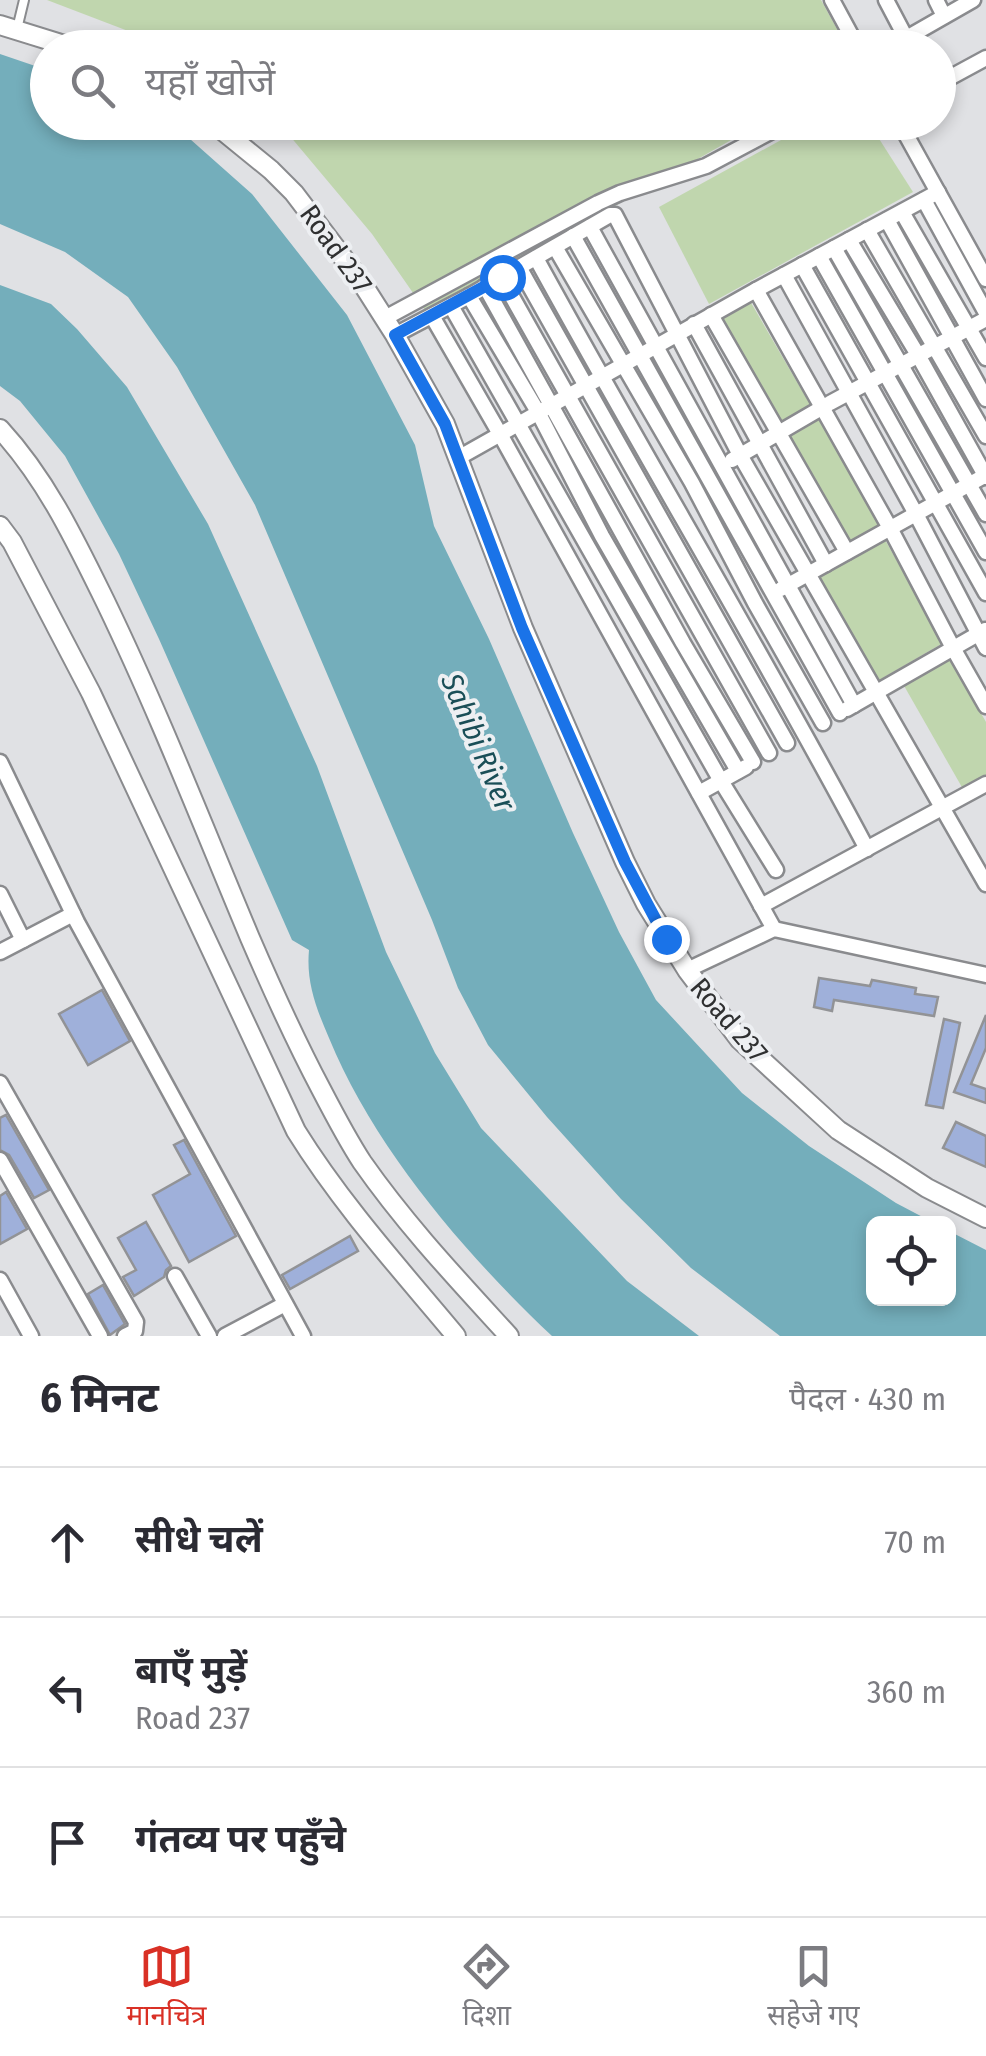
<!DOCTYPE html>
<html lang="hi">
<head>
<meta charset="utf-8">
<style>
  body { margin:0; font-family:"Fira Sans Condensed","Noto Sans Devanagari",sans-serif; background:#f2f2f3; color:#2b2b33 }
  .controls { position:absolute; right:30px; bottom:30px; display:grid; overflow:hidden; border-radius:15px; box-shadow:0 5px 15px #0003 }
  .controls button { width:90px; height:90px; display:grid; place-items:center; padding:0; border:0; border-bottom:2px solid #e1e1e2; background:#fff; color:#2b2b33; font:50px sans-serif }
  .stop { position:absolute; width:30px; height:30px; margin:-22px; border:8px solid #1a73e8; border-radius:50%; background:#fff }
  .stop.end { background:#1a73e8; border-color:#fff; box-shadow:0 2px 10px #0008 }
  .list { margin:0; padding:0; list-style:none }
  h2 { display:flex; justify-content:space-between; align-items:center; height:130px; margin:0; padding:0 40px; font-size:42px }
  h2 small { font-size:32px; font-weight:400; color:#7c7c81 }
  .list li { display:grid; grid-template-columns:65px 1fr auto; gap:30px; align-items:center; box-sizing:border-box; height:150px; padding:0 40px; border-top:2px solid #e1e1e2 }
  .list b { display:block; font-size:38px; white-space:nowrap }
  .list p { margin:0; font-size:32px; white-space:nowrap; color:#7c7c81 }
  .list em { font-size:32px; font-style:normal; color:#7c7c81 }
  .icon { flex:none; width:55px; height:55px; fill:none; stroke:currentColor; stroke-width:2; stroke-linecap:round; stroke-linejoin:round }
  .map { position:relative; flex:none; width:986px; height:1336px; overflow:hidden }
  .search { position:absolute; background:#fff; box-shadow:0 5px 15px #0003; left:30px; right:30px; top:30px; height:110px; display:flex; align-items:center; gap:25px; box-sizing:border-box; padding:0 35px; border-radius:55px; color:#7c7c81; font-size:38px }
  .sheet { height:580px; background:#fff }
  nav { display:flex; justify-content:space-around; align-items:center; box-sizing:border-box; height:140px; border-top:2px solid #e1e1e2; background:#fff; font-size:28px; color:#7c7c81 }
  nav a { display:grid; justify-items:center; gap:5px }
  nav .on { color:#d93025 }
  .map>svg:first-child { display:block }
  .green { fill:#c0d6ae }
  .water { fill:#74aebb }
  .building { fill:#9fb0da; stroke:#929396; stroke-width:2.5 }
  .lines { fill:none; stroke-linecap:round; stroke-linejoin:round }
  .service-casing { stroke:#8a8b8e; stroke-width:12 }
  .minor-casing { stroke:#8a8b8e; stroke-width:19 }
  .tertiary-casing { stroke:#8a8b8e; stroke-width:22 }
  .service { stroke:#fff; stroke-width:8 }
  .minor { stroke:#fff; stroke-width:14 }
  .tertiary { stroke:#fff; stroke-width:18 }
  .route { stroke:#1a73e8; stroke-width:12 }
  .labels { text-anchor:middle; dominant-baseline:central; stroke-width:8; stroke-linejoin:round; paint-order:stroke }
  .street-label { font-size:28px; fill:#2f3031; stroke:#edeff2 }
  .water-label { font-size:30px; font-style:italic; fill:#1a4e57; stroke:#edeff2 }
</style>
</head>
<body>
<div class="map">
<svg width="986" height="1336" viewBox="0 0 986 1336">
  <rect width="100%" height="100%" fill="#e0e1e4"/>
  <g class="green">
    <polygon points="47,0 821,0 847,47 170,47"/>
    <polygon points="279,123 761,123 427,313 372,234"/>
    <polygon points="812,123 869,123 913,192 709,304 659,207"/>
    <polygon points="750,301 811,406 778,425 717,320"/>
    <polygon points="818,415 881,524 848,543 785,433"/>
    <polygon points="884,538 943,643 876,682 816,577"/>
    <polygon points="949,657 986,722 986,776 963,789 903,684"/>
  </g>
  <g class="water">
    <polygon points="0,54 47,70 48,122 160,123 190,139 252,194 347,315 415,445 434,526 489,639 573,833 619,932 656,1000 742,1093 809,1146 896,1203 934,1223 874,1224 874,1298 948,1298 949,1231 986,1250 986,1336 780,1336 691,1268 621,1199 547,1117 488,1045 458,988 432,920 255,505 177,367 128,297 65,252 0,224"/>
    <path d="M 0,285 L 51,304 L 77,329 L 127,387 L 208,524 L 317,766 L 386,952 L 435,1053 L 481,1128 L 627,1281 L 699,1336 L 552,1336 C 466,1255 374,1148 329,1038 C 316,1008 306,982 309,950 L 292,940 L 159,639 L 119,554 L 65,456 L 20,401 L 0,386 Z"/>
  </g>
  <g class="building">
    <polygon points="819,978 870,986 872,980 916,988 915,994 938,997 934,1016 834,1000 832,1011 814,1007"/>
    <polygon points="102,990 130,1041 88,1065 59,1014"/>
    <polygon points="986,1015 986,1048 971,1084 986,1089 986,1103 954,1092"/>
    <polygon points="944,1019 960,1023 943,1108 926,1105"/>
    <polygon points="6,1115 49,1190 34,1198 9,1155 0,1150 0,1118"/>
    <polygon points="956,1122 986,1136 986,1167 943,1148"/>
    <polygon points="184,1140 236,1236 189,1262 153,1195 190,1174 174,1145"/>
    <polygon points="6,1192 27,1229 0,1244 0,1196"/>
    <polygon points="146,1222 171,1266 166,1270 164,1277 134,1296 123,1277 136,1270 118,1238"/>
    <polygon points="350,1236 358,1251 290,1289 282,1275"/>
    <polygon points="103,1285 125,1324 110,1335 88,1294"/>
  </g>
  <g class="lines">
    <g class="service-casing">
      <polyline id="service" points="17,29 24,0"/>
    </g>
    <g class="minor-casing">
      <g id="minor">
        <polyline points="832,0 858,48"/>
        <polyline points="886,0 906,38"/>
        <polyline points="936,0 944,16"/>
        <polyline points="889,48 973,0"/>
        <polyline points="938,84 986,58"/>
        <polyline points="899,122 986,279"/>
        <polyline points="924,200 986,313"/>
        <polyline points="902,212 986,358"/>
        <polyline points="887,220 986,399"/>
        <polyline points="590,227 854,705"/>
        <polyline points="867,230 986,436"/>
        <polyline points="573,236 840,713"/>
        <polyline points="849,240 918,355 986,477"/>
        <polyline points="555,247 692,483 755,603 823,723"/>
        <polyline points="834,248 986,514"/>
        <polyline points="819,256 986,552"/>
        <path d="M 536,258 C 644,456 761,649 867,849"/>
        <polyline points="802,265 986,593"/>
        <polyline points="519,267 787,743"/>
        <polyline points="784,275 916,514 986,648"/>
        <polyline points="501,277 769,753"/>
        <polyline points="485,286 683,643 753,762"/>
        <polyline points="756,290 890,528 953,648 986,706"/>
        <polyline points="469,296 538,412 602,536 738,771"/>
        <polyline points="451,306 721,781 776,870"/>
        <polyline points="711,315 847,552"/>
        <polyline points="432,316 500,434 774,929"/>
        <polyline points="385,318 598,203 620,193 706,166 789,122"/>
        <polyline points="694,324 826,564"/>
        <polyline points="395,335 469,296 610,215 615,215 740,455 986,884"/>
        <polyline points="458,458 756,290 938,192"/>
        <polyline points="732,460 830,403 986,319"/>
        <polyline points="781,589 986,475"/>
        <polyline points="847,709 985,630"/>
        <polyline points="0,762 77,922 303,1336"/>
        <polyline points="699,793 746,767"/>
        <polyline points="0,894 23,940"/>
        <polyline points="761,906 986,784"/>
        <polyline points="0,952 73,914"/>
        <polyline points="687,970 774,929 986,975"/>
        <polyline points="0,1083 136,1322 135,1331 125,1336"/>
        <polyline points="0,1160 100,1336"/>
        <polyline points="175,1276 209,1336"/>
        <polyline points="0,1280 31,1336"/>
        <polyline points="225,1336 285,1304"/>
      </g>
    </g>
    <g class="tertiary-casing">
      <g id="tertiary">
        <polyline points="0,25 74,48"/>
        <polyline points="212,122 271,170 294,193 360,280 395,335 445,424 523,628 625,862 646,904 687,970 740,1040 838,1130 927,1188 986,1218"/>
        <path d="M 0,429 C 47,480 76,542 106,603 C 159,713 203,826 250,938 C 272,989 295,1040 321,1089 C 334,1114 347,1139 362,1162 C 406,1225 458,1280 509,1336"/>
        <path d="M 0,526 L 12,542 L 91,693 L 296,1131 C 342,1205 401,1270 456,1336"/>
      </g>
    </g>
    <use href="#service" class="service"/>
    <use href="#minor" class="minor"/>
    <use href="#tertiary" class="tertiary"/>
  </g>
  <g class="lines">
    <polyline class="route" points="502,277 395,335 445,424 522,628 625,862 666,939"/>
  </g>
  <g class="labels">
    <g class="street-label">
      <text transform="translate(336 249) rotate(54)">Road 237</text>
      <text transform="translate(729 1020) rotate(49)">Road 237</text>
    </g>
    <g class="water-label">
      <text transform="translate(478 742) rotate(67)">Sahibi River</text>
    </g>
  </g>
</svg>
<div class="controls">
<button><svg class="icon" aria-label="locate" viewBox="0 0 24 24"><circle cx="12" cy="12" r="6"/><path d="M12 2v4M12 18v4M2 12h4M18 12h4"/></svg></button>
</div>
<div class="stop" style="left:502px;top:277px"></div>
<div class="stop end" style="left:666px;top:939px"></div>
<div class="search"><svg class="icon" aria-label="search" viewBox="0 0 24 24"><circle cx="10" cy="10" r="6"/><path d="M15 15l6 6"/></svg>यहाँ खोजें</div>
</div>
<section class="sheet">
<h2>6 मिनट<small>पैदल · 430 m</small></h2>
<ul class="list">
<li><svg class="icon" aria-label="ahead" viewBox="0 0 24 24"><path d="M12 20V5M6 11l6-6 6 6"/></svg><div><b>सीधे चलें</b></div><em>70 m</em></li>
<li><svg class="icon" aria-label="left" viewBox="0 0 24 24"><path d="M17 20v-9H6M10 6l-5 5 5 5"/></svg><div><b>बाएँ मुड़ें</b><p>Road 237</p></div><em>360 m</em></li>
<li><svg class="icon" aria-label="arrive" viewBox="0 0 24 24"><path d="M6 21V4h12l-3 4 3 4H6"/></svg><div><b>गंतव्य पर पहुँचे</b></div></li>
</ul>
</section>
<nav>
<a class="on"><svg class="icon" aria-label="map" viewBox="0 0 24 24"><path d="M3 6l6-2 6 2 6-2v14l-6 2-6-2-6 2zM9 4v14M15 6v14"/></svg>मानचित्र</a>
<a><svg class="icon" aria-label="directions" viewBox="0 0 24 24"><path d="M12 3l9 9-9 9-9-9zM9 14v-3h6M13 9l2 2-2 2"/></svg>दिशा</a>
<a><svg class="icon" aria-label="saved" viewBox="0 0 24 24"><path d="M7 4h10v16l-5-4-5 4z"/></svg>सहेजे गए</a>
</nav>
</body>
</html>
